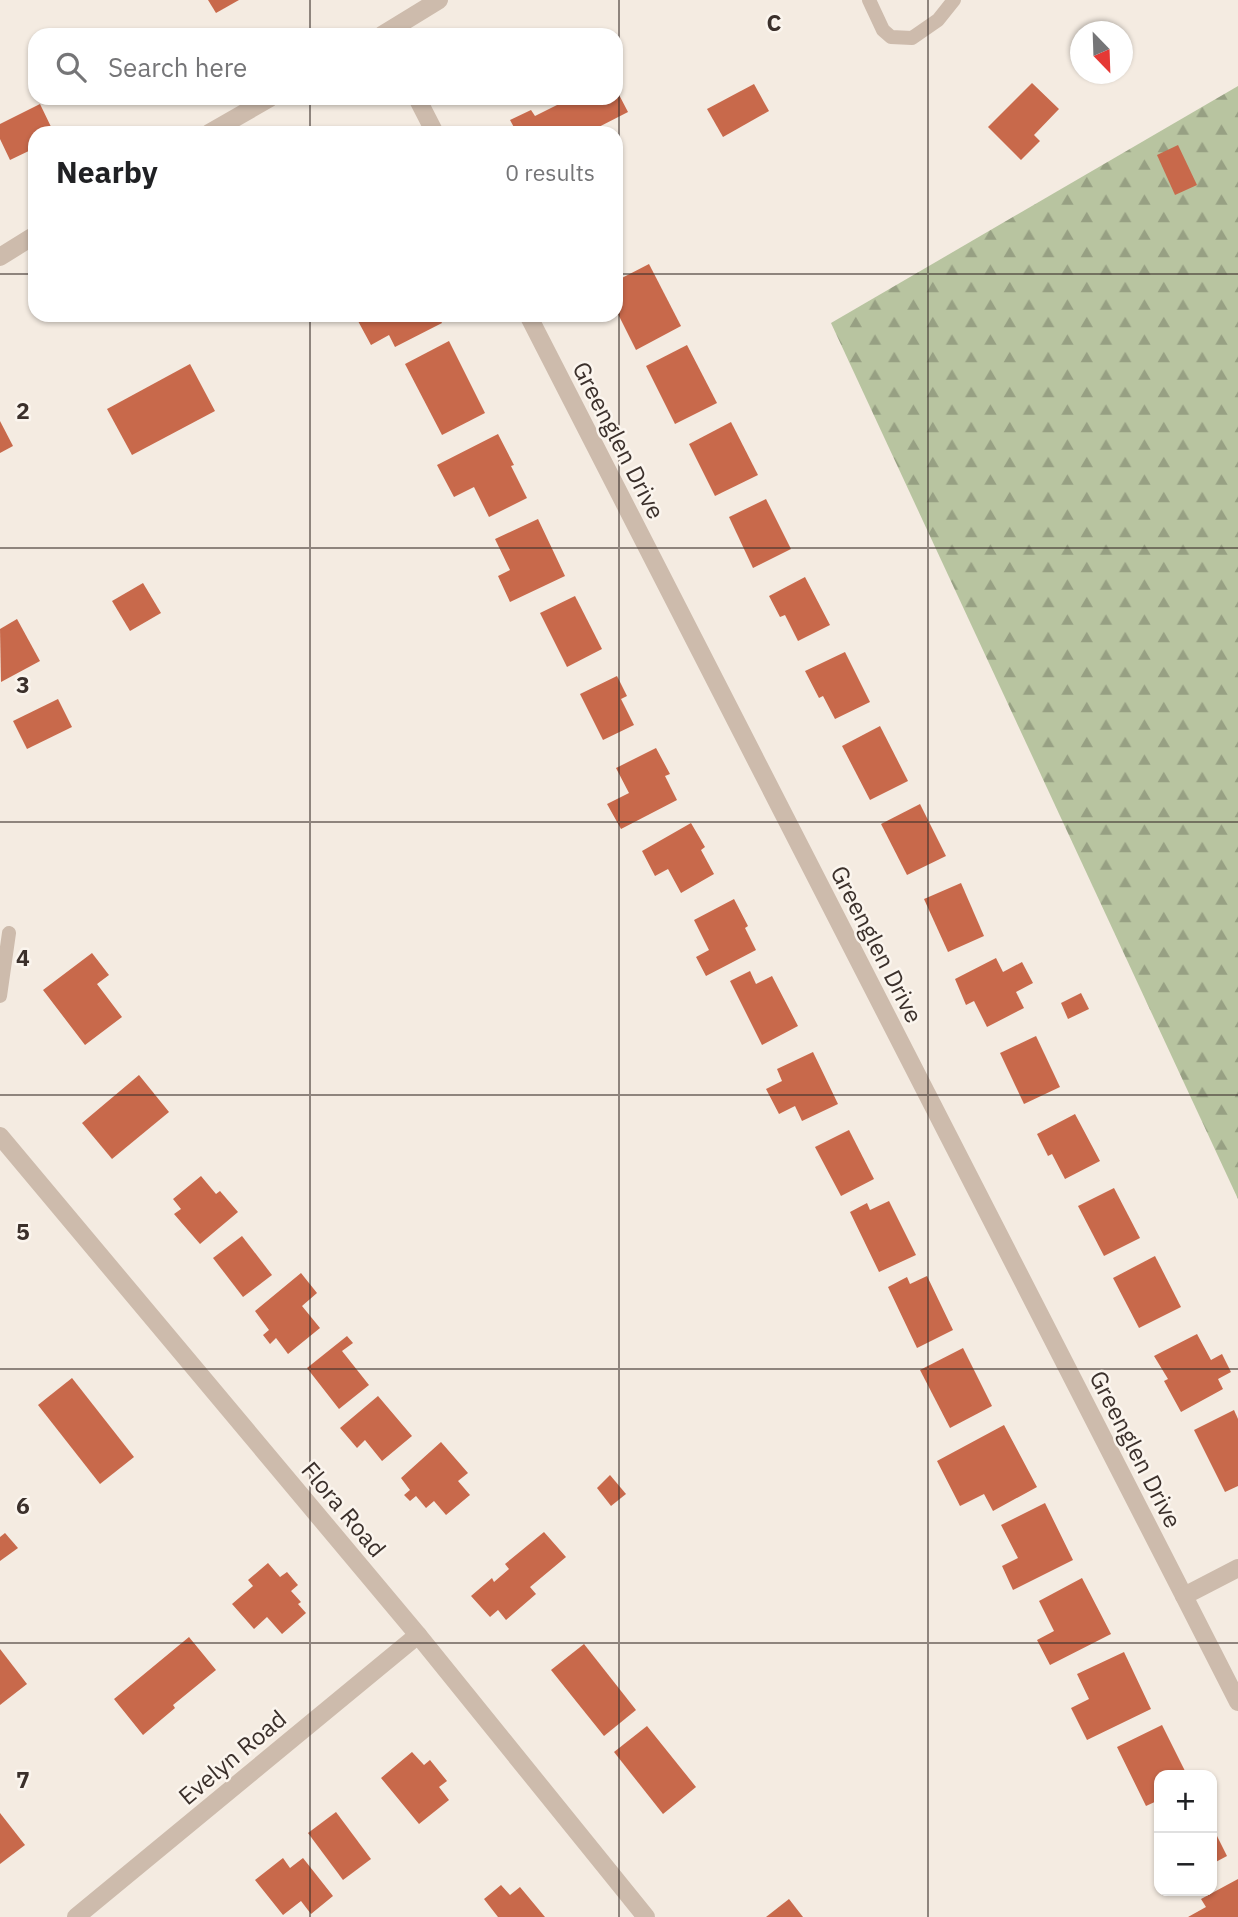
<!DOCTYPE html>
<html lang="en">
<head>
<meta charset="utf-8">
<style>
  body { margin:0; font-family:"IBM Plex Sans",sans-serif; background:#f2f2f2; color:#202124 }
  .controls { position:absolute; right:21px; bottom:21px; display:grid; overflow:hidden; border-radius:14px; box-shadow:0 2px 5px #0004 }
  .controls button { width:63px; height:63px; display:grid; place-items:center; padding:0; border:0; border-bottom:2px solid #e0e0e0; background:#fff; color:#202124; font:35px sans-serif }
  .compass { position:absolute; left:1070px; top:21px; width:63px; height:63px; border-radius:50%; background:#fff; box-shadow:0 2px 5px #0004; rotate:157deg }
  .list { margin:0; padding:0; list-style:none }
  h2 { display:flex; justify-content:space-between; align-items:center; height:91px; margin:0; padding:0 28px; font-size:30px }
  h2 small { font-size:23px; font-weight:400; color:#757577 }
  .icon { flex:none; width:38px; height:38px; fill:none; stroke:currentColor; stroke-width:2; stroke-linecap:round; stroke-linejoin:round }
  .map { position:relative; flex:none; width:1238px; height:1917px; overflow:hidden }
  .search { position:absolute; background:#fff; box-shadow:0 2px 5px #0004; left:28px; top:28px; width:595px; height:77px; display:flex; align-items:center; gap:18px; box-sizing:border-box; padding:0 24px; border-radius:21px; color:#757577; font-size:26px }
  .panel { position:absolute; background:#fff; box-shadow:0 2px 5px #0004; left:28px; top:126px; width:595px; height:196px; border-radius:21px }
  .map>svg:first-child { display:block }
  .forest { fill:url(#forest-firs) }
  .building { fill:#c8694b }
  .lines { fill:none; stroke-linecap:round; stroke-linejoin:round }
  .service { stroke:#cdbbac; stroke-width:14 }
  .minor { stroke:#cdbbac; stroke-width:18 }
  .tertiary { stroke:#cdbbac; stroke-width:18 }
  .grid { fill:none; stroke:#3b302b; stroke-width:2; stroke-opacity:0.55 }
  .labels { text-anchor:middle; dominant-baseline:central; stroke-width:5; stroke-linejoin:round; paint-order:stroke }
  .street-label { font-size:24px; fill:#3b302b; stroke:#fbf5ee }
  .grid-label { font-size:23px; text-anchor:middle; font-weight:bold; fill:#3b302b; stroke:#fbf5ee; stroke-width:5; stroke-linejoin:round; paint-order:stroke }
</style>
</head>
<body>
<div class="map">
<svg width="1238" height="1917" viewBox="0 0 1238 1917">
  <defs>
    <pattern id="forest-firs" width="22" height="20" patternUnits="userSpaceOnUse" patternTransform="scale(1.75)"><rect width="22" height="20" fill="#b8c4a0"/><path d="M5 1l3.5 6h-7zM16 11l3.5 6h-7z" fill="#97a083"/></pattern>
  </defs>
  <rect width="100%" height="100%" fill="#f4ebe1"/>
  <polygon class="forest" points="1238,86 1238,1199 831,323"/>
  <g class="building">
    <polygon points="208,0 239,0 216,13"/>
    <polygon points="1032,83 1059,109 1034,135 1040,141 1021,160 988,127"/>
    <polygon points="754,84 769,111 723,137 707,109"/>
    <polygon points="616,89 628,112 587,133 517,133 510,120 531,110 535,116 571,98 616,98"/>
    <polygon points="40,104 54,133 35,133 35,148 10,160 0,139 0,124"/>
    <polygon points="1178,145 1197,185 1175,195 1157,155"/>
    <polygon points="649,264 681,326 636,350 616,310 616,281"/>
    <polygon points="369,315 438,315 442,323 395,347 389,335 371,345 358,321"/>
    <polygon points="449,341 485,413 442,435 405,364"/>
    <polygon points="687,345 717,403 675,424 646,366"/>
    <polygon points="190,364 215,411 132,455 107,409"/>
    <polygon points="0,421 13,446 0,453"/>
    <polygon points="731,422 758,475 715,496 689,444"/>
    <polygon points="498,434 514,465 511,466 527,498 489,517 474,487 454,497 437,465"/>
    <polygon points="766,499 791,549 753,568 729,517"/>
    <polygon points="538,519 565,576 510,602 498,576 510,570 495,539"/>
    <polygon points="805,577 830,625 798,641 785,615 780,617 769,596"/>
    <polygon points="143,583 161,613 130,631 112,601"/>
    <polygon points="575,596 602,649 567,667 540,613"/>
    <polygon points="17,619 40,661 1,682 0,629"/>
    <polygon points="845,652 870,702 835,719 823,696 819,698 805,671"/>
    <polygon points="617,676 627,696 621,699 634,725 603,740 580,694"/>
    <polygon points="58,699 72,727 27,749 13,721"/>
    <polygon points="880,726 908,781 870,800 842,746"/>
    <polygon points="656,748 670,774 665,776 677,800 621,829 607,804 629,793 616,768"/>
    <polygon points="920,804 946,856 907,875 881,824"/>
    <polygon points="691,823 705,847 701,850 714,874 681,893 668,869 655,876 642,851"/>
    <polygon points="961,883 984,936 948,952 924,899"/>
    <polygon points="734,899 748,926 745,928 756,950 706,976 696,957 709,950 694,920"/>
    <polygon points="92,953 109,975 97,984 122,1017 85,1045 43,990"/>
    <polygon points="996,958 1003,972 1022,962 1033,983 1016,992 1024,1008 987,1027 974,1001 966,1005 955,979"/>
    <polygon points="750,971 756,984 772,976 798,1026 762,1045 730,981"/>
    <polygon points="1081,993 1089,1009 1068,1019 1061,1003"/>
    <polygon points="1036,1036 1060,1087 1024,1104 1000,1053"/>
    <polygon points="813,1052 838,1104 802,1121 795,1106 779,1114 766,1089 782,1081 777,1069"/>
    <polygon points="139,1075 169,1112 112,1159 82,1123"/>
    <polygon points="1075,1114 1100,1161 1065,1179 1052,1154 1048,1156 1037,1134"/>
    <polygon points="849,1130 874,1179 841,1196 815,1147"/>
    <polygon points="201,1176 216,1194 220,1191 238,1212 200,1244 174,1214 181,1209 173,1199"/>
    <polygon points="1114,1188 1140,1238 1104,1256 1078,1206"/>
    <polygon points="889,1201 916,1255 879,1272 850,1212 867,1203 870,1210"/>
    <polygon points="242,1236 272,1275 243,1297 213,1258"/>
    <polygon points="1155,1256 1181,1307 1139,1328 1113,1278"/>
    <polygon points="301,1273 317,1293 302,1306 320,1328 288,1354 276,1338 270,1344 263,1335 269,1330 255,1311"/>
    <polygon points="927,1276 953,1330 917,1348 888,1287 907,1277 910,1284"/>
    <polygon points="1197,1334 1211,1360 1222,1354 1231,1372 1218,1379 1223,1389 1181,1412 1164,1381 1168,1379 1154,1356"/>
    <polygon points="347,1336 353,1343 342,1351 369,1385 339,1409 307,1368"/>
    <polygon points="963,1348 992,1406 950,1428 920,1370"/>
    <polygon points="72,1378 134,1457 100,1484 38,1405"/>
    <polygon points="378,1396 412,1436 382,1461 365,1440 357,1448 340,1428"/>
    <polygon points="1234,1410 1238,1419 1238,1486 1225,1492 1194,1430"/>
    <polygon points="1004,1425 1037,1487 993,1511 984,1494 960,1506 937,1461"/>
    <polygon points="441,1442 468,1473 458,1481 470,1495 446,1515 434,1501 426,1508 416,1496 410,1501 404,1495 410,1490 401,1478"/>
    <polygon points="610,1475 626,1494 611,1506 597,1488"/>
    <polygon points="1045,1503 1073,1560 1013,1590 1002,1566 1018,1558 1001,1525"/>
    <polygon points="544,1532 566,1557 530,1587 536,1594 506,1620 498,1610 490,1617 471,1596 492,1578 494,1582 509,1569 505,1564"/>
    <polygon points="5,1533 18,1548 0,1561 0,1537"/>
    <polygon points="268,1563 280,1577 287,1572 298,1585 291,1591 301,1602 298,1604 306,1613 282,1634 267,1617 254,1629 232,1604 253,1586 248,1580"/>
    <polygon points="1082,1578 1111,1634 1050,1665 1037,1640 1054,1631 1039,1601"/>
    <polygon points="189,1637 216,1670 173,1705 175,1708 143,1735 114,1699"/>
    <polygon points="584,1644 636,1710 604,1736 551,1670"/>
    <polygon points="0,1649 27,1684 0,1705"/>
    <polygon points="1124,1652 1151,1709 1087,1740 1071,1708 1089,1699 1077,1674"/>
    <polygon points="1162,1725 1187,1775 1159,1775 1159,1800 1146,1806 1117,1747"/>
    <polygon points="647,1726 696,1787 663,1814 614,1752"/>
    <polygon points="412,1752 424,1765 430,1760 447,1781 439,1787 449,1800 419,1824 381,1778"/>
    <polygon points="336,1812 371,1859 343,1880 308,1833"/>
    <polygon points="0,1813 25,1845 0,1864"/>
    <polygon points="1212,1826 1227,1856 1212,1864"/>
    <polygon points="283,1858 290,1868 303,1858 333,1896 311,1914 301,1901 283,1915 255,1880"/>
    <polygon points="1238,1879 1238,1917 1188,1917 1206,1907 1201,1899"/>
    <polygon points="501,1885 510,1895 520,1887 545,1917 498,1917 484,1899"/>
    <polygon points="789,1899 803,1917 766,1917"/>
  </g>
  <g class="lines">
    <g class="service">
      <polyline points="869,0 883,30 891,37 912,38 938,20 954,0"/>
      <polyline points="0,996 9,933"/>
    </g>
    <g class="minor">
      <polyline points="417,98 435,133"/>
      <polyline points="528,315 1184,1596"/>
      <polyline points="0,1136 418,1635 646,1917"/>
      <polyline points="1238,1568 1184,1596 1238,1702"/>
      <polyline points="76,1917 418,1635"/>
    </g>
    <g class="tertiary">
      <polyline points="382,35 439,0"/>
      <polyline points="209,133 270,98"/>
      <polyline points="0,257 35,235"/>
    </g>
  </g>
  <path class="grid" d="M 310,0 L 310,35M 619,0 L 619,1917M 928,0 L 928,1917M 310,98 L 310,133M 0,274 L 35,274M 616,274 L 1238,274M 310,315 L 310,1917M 0,548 L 1238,548M 0,822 L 1238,822M 0,1095 L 1238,1095M 0,1369 L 1238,1369M 0,1643 L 1238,1643"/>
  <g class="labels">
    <g class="street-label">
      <text transform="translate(619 440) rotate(63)">Greenglen Drive</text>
      <text transform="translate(877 944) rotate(63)">Greenglen Drive</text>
      <text transform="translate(1136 1449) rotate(63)">Greenglen Drive</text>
      <text transform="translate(344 1509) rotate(50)">Flora Road</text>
      <text transform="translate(232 1757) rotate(-40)">Evelyn Road</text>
    </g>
  </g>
  <g class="grid-label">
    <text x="774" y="31">C</text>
    <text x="23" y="419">2</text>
    <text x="23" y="693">3</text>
    <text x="23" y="966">4</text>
    <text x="23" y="1240">5</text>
    <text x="23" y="1514">6</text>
    <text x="23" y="1788">7</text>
  </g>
</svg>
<div class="controls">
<button>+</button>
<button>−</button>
</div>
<svg class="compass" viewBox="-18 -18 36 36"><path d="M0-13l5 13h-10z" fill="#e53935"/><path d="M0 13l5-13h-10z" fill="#757577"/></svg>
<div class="search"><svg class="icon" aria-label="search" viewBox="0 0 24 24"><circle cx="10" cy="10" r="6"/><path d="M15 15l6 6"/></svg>Search here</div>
<section class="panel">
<h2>Nearby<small>0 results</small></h2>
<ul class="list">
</ul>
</section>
</div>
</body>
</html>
